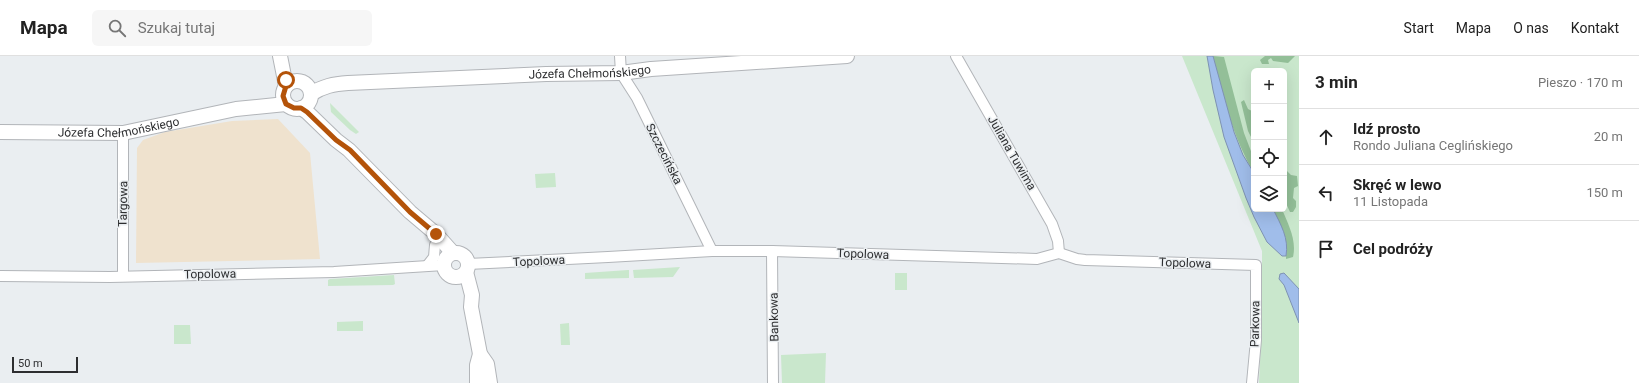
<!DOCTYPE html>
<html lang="pl">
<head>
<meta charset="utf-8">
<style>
  body { margin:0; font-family:Roboto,sans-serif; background:#f6f6f6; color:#222 }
  .controls { position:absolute; right:12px; top:12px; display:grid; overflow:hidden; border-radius:6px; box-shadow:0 4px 16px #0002 }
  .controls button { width:36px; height:36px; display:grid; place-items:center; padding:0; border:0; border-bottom:1px solid #e0e0e0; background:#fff; color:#222; font:20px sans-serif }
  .scale { position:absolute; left:12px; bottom:10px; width:66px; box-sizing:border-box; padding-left:4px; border:2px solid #2d2e30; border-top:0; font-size:11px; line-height:14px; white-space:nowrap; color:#2d2e30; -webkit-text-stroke:3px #eaeef1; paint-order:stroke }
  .stop { position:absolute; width:12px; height:12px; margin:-9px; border:3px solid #b45309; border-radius:50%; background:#fff }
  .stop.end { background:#b45309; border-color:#fff; box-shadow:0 1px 4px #0008 }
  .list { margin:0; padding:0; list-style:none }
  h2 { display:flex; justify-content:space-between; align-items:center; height:52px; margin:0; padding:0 16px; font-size:17px }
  h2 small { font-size:13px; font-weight:400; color:#767676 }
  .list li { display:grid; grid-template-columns:26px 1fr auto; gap:12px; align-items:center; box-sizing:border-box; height:56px; padding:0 16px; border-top:1px solid #e0e0e0 }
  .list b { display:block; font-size:15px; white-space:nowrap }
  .list p { margin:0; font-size:13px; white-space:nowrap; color:#767676 }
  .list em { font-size:13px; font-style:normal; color:#767676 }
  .icon { flex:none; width:22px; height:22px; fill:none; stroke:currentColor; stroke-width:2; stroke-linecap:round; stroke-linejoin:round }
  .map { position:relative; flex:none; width:1299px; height:327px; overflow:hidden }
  header { display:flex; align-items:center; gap:24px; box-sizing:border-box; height:56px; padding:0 20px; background:#fff; border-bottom:1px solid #e0e0e0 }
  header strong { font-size:19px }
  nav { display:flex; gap:22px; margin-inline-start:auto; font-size:14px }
  .search { width:280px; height:36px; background:#f6f6f6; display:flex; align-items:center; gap:10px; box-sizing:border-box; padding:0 14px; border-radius:6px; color:#767676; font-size:15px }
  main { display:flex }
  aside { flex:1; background:#fff }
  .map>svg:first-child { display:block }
  .commercial { fill:#efe2ce }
  .green { fill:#c9e7cc; fill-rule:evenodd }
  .forest { fill:#93bf98 }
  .water { fill:#a0bdea; stroke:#7e92b2 }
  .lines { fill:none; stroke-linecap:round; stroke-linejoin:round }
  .street-casing { stroke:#b2b5b9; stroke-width:12 }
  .secondary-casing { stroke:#b2b5b9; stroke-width:16 }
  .street { stroke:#fff; stroke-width:10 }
  .secondary { stroke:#fff; stroke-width:14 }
  .route { stroke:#b45309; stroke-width:5 }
  .labels { text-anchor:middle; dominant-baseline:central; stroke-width:3; stroke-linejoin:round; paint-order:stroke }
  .street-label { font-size:12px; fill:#2d2e30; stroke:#eaeef1 }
</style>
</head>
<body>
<header>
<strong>Mapa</strong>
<div class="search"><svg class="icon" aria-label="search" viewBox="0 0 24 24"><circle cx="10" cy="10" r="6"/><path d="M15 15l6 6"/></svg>Szukaj tutaj</div>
<nav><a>Start</a><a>Mapa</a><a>O nas</a><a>Kontakt</a></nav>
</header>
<main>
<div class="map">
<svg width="1299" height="327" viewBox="0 0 1299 327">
  <rect width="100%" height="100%" fill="#eaeef1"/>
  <polygon class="commercial" points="278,63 310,97 320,203 136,207 137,92 143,84 165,76 232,65"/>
  <g class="green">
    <path d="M 1182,0 L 1299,0 L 1299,327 L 1259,327 L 1262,262 L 1262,195 ZM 1254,15 L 1284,15 L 1284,153 L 1254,153 Z"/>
    <polygon points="330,47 359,76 356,78 350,74 331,56"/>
    <polygon points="555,117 556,131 536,132 535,118"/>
    <polygon points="680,211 673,221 634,222 633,214"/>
    <polygon points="628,214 629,214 629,222 585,223 585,217"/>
    <rect x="895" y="217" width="12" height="17"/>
    <polygon points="394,219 395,228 393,229 328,230 328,224 330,223"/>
    <polygon points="363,265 363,275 337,275 337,266"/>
    <polygon points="569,267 570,289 561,289 560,268"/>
    <polygon points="174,269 190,269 191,288 174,288"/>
    <polygon points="826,297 825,327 782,327 781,299"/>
  </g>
  <g class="forest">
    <path d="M 1213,0 L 1224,1 L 1244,77 L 1254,103 L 1254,117 C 1234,83 1221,38 1213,0 Z"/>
    <polygon points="1265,0 1295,0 1288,7 1273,5 1271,2 1268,4 1269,8 1262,8 1260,4"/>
    <polygon points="1244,44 1248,53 1254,56 1254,87 1248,75 1241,46"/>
    <polygon points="1284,106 1285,113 1291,119 1297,120 1298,130 1294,132 1293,142 1296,145 1296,151 1293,156 1290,156 1284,143"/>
    <path d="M 1273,153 L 1282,153 C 1288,168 1297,184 1293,201 L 1286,203 L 1286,192 Z"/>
  </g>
  <g class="water">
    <path d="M 1207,0 L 1213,0 L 1234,76 L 1243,99 L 1254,117 L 1254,153 L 1273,153 C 1281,169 1289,182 1286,200 L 1282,200 L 1267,186 L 1254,161 L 1246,142 L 1224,81 L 1213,34 Z"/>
    <polygon points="1284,217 1299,233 1299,267 1284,229 1279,223 1280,218"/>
  </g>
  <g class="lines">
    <g class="street-casing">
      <g id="street">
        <polyline points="620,0 621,17 637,42 712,195"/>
        <polyline points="956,0 1052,168 1058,185 1059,197"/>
        <polyline points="772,195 773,327"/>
        <polyline points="468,208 608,201 712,195 772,195 1037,203 1059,197 1077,203 1085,204 1256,209 1256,284 1252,327"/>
        <polyline points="427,210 434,201 435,189"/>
        <polyline points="0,220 110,221 334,216 444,209"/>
        <polyline points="123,220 123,77"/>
      </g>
    </g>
    <g class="secondary-casing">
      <g id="secondary">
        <polyline points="280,0 286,30"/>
        <circle cx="297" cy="39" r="14"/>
        <path id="s1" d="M 311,38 C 323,30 334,28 348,27 L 546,18 L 621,17 L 651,13 L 847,0"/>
        <polyline points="301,52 307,56 336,84 349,94 410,156 436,178 453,197"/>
        <path id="s2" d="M 0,76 L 123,77 L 236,53 L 286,48"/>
        <circle cx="456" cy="209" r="12"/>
        <polyline points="466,216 472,239 471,251 480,298 487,308 490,327"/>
        <polyline points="477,327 477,309 480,298"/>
      </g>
    </g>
    <use href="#street" class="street"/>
    <use href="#secondary" class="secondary"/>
  </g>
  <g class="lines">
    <polyline class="route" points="286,24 286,30 283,40 286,48 294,52 301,52 307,56 336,84 350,94 410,156 436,178"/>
  </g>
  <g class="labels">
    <g class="street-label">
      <text stroke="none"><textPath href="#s1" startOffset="281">Józefa Chełmońskiego</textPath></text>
      <text stroke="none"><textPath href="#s2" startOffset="119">Józefa Chełmońskiego</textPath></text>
      <text transform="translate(1012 97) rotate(60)">Juliana Tuwima</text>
      <text transform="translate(664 98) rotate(63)">Szczecińska</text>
      <text transform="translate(123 148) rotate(-89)">Targowa</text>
      <text transform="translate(863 198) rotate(2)">Topolowa</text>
      <text transform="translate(539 205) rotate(-3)">Topolowa</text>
      <text transform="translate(1185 207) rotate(2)">Topolowa</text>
      <text transform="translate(210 218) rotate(-1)">Topolowa</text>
      <text transform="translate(774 261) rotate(-91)">Bankowa</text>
      <text transform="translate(1255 268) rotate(-89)">Parkowa</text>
    </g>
  </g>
</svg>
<div class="controls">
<button>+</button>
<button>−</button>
<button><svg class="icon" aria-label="locate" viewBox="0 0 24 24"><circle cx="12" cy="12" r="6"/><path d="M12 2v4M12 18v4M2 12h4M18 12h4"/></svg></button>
<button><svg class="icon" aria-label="layers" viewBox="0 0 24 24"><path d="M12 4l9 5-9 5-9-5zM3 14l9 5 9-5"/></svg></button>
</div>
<div class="scale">50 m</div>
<div class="stop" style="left:286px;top:24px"></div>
<div class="stop end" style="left:436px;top:178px"></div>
</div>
<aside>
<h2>3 min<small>Pieszo · 170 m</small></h2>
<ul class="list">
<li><svg class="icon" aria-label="ahead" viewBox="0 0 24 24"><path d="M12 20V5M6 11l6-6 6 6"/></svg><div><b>Idź prosto</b><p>Rondo Juliana Ceglińskiego</p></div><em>20 m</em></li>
<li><svg class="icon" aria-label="left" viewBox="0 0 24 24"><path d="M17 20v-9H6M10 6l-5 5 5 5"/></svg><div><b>Skręć w lewo</b><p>11 Listopada</p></div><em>150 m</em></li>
<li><svg class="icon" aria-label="arrive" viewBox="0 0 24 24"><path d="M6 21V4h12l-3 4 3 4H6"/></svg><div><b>Cel podróży</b></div></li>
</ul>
</aside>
</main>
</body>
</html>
